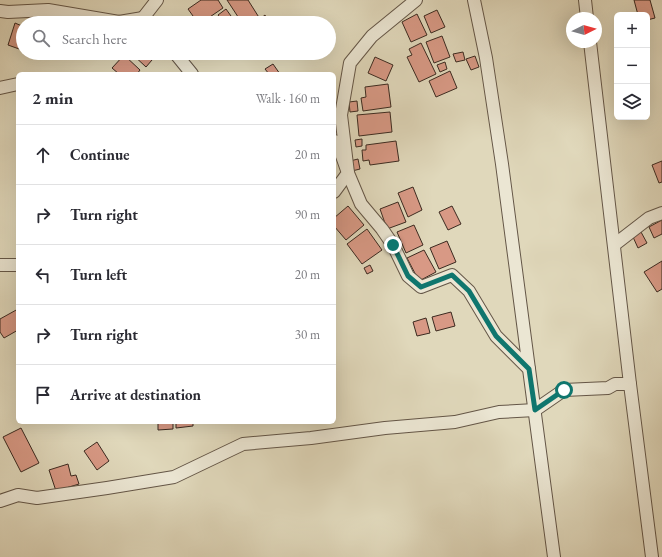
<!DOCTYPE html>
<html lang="en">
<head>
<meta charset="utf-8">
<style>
  body { margin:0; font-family:"EB Garamond",serif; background:#f2f2f3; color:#2b2b33 }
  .controls { position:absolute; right:12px; top:12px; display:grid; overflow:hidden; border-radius:6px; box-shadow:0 4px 16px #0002 }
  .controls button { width:36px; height:36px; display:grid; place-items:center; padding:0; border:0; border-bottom:1px solid #e1e1e2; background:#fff; color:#2b2b33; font:20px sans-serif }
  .compass { position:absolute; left:566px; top:12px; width:36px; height:36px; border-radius:50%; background:#fff; box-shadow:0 4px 16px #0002; rotate:85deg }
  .stop { position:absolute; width:12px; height:12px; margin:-9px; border:3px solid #0f766e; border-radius:50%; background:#fff }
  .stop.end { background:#0f766e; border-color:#fff; box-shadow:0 1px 4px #0008 }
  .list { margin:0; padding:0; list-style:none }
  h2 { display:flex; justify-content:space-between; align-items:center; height:52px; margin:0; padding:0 16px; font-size:17px }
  h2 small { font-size:13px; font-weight:400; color:#7c7c81 }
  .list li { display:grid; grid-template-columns:26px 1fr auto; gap:12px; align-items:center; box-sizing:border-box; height:60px; padding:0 16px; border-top:1px solid #e1e1e2 }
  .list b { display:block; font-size:15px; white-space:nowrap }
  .list em { font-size:13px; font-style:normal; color:#7c7c81 }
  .icon { flex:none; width:22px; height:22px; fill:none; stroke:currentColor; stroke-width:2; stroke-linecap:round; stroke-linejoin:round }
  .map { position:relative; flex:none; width:662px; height:557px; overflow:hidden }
  .search { position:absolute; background:#fff; box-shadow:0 4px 16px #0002; left:16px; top:16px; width:320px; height:44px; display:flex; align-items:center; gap:10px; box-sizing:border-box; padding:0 14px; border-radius:22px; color:#7c7c81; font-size:15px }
  .panel { position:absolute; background:#fff; box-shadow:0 4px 16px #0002; left:16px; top:72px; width:320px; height:352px; border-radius:6px }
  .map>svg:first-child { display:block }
  .building { fill:#d89985; stroke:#3b2a20 }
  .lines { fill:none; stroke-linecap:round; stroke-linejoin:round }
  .minor-casing { stroke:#645647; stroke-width:14 }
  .minor { stroke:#ebe6d3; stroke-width:12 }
  .route { stroke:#0f766e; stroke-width:5 }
</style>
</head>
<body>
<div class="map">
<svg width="662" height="557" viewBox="0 0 662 557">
  <rect width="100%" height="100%" fill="#e0d8bb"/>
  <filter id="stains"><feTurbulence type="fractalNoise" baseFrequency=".005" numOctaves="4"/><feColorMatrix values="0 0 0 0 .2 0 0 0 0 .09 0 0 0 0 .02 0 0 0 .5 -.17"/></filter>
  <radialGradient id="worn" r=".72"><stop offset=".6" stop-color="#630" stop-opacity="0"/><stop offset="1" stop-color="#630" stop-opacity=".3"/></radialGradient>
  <g class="building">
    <polygon points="201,0 218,0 223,8 201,23 198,23 188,9"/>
    <polygon points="227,0 248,0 260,19 265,15 269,23 242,23"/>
    <polygon points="634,0 650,0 655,18 647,20 647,15 638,15"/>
    <polygon points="226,9 236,23 224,23 218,15"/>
    <polygon points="437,10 445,27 431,33 424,16"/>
    <polygon points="417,14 427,35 411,42 402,22"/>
    <polygon points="15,23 22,26 23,24 22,50 8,45"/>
    <polygon points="442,36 450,57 434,63 426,42"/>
    <polygon points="421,43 436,74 419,82 407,57 412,55 409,49"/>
    <polygon points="463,52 465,60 456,62 453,54"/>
    <polygon points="131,53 158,53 146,67"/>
    <polygon points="124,55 140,70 137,74 119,74 112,68"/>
    <polygon points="475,56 479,67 471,70 466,59"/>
    <polygon points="375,57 393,65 386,81 368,73"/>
    <polygon points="445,62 447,69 440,72 437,65"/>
    <polygon points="273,64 280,74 269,74 265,69"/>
    <polygon points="450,71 457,88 436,97 429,81"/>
    <polygon points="388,84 391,107 363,111 361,98 366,97 365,87"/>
    <polygon points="357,101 358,111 350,112 349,102"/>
    <polygon points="390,112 392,132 359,136 357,115"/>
    <polygon points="362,139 362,146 356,147 355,140"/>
    <polygon points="396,141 399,161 370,165 369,160 363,161 362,150 366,150 366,145"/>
    <polygon points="358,159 360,169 352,171 350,161"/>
    <polygon points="662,161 662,182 659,183 652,165"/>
    <polygon points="413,187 422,210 408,217 398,193"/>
    <polygon points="398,202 406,222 387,229 380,209"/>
    <polygon points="348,206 364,225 346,240 334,226 334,218"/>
    <polygon points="452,206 461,224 448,230 439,212"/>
    <polygon points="662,220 662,234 654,238 649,227"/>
    <polygon points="414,225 423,245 406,253 397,232"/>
    <polygon points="367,229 382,250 362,264 347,244"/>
    <polygon points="641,232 647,243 638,248 633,237"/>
    <polygon points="447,241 456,262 439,269 430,248"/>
    <polygon points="424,250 436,272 419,281 407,258"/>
    <polygon points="662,261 662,289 657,292 644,272"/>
    <polygon points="370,265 373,271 367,274 364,268"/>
    <polygon points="18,309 18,330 4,338 0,332 0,319"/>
    <polygon points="451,312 455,326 436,331 432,317"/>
    <polygon points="426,318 430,333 417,336 413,322"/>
    <polygon points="158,422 173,422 173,429 158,430"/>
    <polygon points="176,422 193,422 193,426 176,428"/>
    <polygon points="21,428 39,463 21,472 3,437"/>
    <polygon points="97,442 109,461 97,470 84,451"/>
    <polygon points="68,464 71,476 76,475 79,484 56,491 49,470"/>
  </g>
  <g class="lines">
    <g class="minor-casing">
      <g id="minor">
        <polyline points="416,0 372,36 350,63 341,115 348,173 361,204 382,229 393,245 408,276 421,287 452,275 469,291 496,336 529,369 554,557"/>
        <polyline points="474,0 486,58 502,164 529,369"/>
        <polyline points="585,0 587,18"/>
        <polyline points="0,11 8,12 48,10 119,22 143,18 149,23"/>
        <polyline points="143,18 157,0"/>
        <polyline points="590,42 630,384 652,557"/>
        <polyline points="175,53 192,74"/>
        <polyline points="0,88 18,84"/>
        <polyline points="334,141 337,142 348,173 334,192"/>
        <polyline points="614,245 649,218 662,213"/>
        <polyline points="0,265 18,265"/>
        <polyline points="0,501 18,495 37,498 107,488 174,477 243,444 311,438 385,428 455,422 499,412 535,410 564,390 608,388 615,384 630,384"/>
      </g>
    </g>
    <use href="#minor" class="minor"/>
  </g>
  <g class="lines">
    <polyline class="route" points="393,245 408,276 421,287 452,275 469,291 496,336 529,369 535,410 564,390"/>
  </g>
  <rect width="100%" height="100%" filter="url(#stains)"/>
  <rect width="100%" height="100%" fill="url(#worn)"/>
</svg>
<div class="controls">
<button>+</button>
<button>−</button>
<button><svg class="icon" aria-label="layers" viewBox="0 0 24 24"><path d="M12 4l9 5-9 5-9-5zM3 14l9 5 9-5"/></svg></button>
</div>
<svg class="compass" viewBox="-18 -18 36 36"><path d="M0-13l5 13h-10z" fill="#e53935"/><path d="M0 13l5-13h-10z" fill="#7c7c81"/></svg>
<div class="stop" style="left:564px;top:390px"></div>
<div class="stop end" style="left:393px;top:245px"></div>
<div class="search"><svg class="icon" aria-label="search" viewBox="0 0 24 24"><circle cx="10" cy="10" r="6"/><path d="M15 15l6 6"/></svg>Search here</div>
<section class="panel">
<h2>2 min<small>Walk · 160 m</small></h2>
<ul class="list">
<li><svg class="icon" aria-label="ahead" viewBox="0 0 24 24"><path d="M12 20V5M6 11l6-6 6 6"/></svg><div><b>Continue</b></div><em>20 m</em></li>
<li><svg class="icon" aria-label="right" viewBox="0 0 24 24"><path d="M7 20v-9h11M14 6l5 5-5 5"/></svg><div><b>Turn right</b></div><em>90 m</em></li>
<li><svg class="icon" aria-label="left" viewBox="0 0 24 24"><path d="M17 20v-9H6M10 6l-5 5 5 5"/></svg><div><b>Turn left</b></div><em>20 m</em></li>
<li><svg class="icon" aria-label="right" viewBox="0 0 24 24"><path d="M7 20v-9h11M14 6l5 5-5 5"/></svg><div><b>Turn right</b></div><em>30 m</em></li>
<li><svg class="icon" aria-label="arrive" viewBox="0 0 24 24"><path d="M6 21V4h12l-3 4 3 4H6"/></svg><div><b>Arrive at destination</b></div></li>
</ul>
</section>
</div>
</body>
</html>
